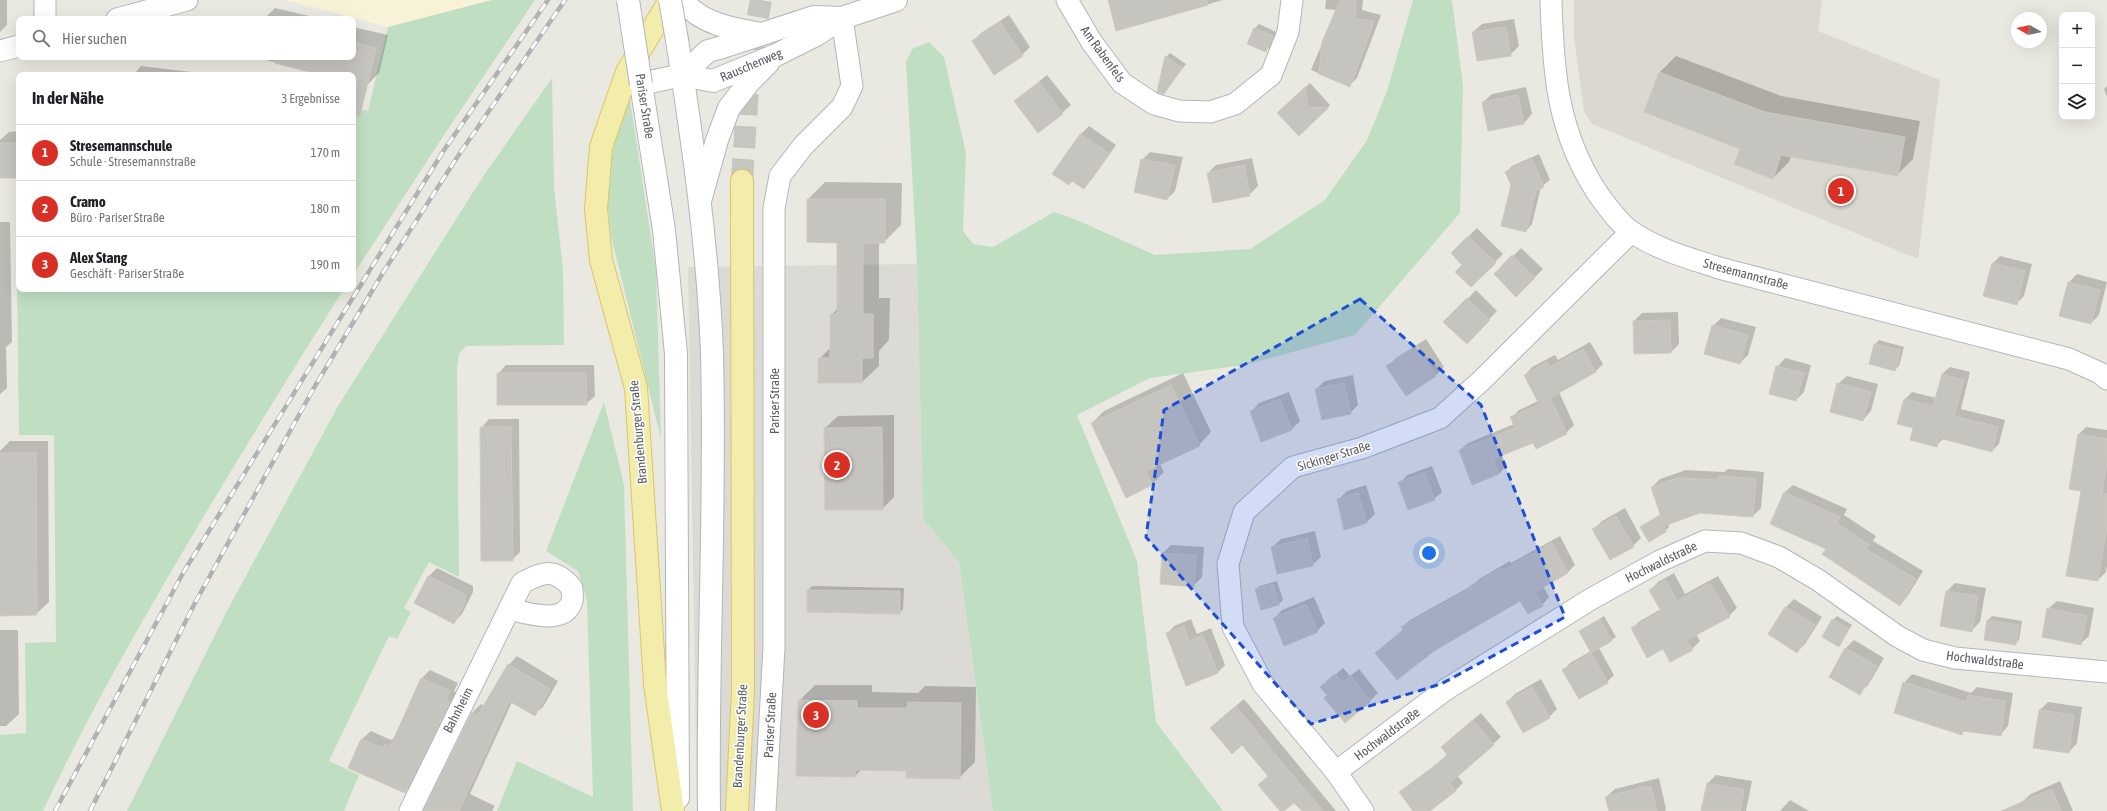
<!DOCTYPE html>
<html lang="de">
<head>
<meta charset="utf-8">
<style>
  body { margin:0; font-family:"Asap Condensed",sans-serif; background:#f2f2f2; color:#202124 }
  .controls { position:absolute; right:12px; top:12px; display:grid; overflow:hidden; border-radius:8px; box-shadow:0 4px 16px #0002 }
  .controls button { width:36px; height:36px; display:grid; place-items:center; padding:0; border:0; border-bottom:1px solid #e0e0e0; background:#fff; color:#202124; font:20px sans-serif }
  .compass { position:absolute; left:2011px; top:12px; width:36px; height:36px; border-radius:50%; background:#fff; box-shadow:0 4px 16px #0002; rotate:279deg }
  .you { position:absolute; left:1429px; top:553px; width:14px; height:14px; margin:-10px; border:3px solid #fff; border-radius:50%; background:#1a73e8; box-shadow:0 0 0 6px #1a73e833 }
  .badge { display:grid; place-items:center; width:26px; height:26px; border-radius:50%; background:#d93025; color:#fff; font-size:13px; font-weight:700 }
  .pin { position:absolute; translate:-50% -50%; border:2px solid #fff; box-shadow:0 1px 4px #0006 }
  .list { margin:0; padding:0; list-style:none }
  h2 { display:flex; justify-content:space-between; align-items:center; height:52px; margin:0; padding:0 16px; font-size:17px }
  h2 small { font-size:13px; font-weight:400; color:#757577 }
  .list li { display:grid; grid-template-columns:26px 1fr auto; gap:12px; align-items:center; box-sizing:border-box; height:56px; padding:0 16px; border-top:1px solid #e0e0e0 }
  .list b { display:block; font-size:15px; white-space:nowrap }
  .list p { margin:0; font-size:13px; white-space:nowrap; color:#757577 }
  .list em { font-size:13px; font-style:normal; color:#757577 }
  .icon { flex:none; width:22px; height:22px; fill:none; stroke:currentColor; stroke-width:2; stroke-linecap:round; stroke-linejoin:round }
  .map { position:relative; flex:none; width:2107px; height:811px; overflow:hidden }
  .search { position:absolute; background:#fff; box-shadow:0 4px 16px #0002; left:16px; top:16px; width:340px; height:44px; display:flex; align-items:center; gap:10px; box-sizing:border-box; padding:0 14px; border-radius:8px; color:#757577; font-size:15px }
  .panel { position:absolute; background:#fff; box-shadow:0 4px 16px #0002; left:16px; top:72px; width:340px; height:220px; border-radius:8px }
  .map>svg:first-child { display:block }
  .commercial { fill:#f8f3d8 }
  .industrial { fill:#dcdad5 }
  .education { fill:#dad8cf }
  .green { fill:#c0dfc2 }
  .shadow { fill:#0003 }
  .building { fill:#c6c4be; stroke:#cecac0 }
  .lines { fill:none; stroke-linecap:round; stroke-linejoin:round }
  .primary-tunnel { stroke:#c6c6c1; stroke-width:22; stroke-dasharray:22 11; stroke-linecap:butt }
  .minor-casing { stroke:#b3b6ba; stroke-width:23 }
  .tertiary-casing { stroke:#b3b6ba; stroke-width:24 }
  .secondary-casing { stroke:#b2b5b9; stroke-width:24 }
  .primary-casing { stroke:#dec466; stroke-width:24 }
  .minor { stroke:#fff; stroke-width:21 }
  .tertiary { stroke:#fff; stroke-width:22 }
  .secondary { stroke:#fff; stroke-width:22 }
  .primary { stroke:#f3edac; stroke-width:22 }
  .rail-casing { stroke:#b1b2b2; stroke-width:4.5 }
  .rail { stroke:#fff; stroke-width:3; stroke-dasharray:9; stroke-linecap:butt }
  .secondary-bridge-casing { stroke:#b2b5b9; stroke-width:24; stroke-linecap:butt }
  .secondary-bridge { stroke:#fff; stroke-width:22 }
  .marked { fill:#1d4ed8; fill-opacity:0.2; stroke:#1d4ed8; stroke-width:3; stroke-dasharray:8 5; stroke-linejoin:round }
  .labels { text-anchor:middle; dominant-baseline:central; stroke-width:3; stroke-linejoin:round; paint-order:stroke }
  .street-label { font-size:13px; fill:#595c60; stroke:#fff }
</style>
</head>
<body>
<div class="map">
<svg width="2107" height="811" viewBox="0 0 2107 811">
  <rect width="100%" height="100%" fill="#eae9e1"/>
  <polygon class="commercial" points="286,0 492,0 388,27"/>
  <polygon class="industrial" points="917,264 923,519 959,562 993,811 697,811 688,267"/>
  <polygon class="education" points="1574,0 1822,0 1818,31 1940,80 1918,259 1592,124 1584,111 1574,36"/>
  <g class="green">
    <polygon points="492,0 535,0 444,135 353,275 353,108 368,111 388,27"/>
    <polygon points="1413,0 1452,0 1463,86 1460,213 1355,335 1244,365 1150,378 1077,415 1137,561 1156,722 1223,811 993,811 959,562 923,519 917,264 906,62 912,49 929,42 944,57 966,153 963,231 973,244 993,247 1054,212 1077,220 1155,255 1250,249 1325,200 1367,140 1387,91"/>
    <polygon points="552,78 554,187 563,270 564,345 466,346 459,354 457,369 459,577 429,562 404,608 411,612 397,639 389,636 329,761 359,775 344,811 127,811 228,609 338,406 482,178"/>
    <polygon points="630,100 656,270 661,439 611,236 606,189 617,131"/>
    <path d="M 16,201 L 19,201 L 19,289 L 344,289 C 296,364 250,440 204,516 C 147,612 90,710 43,811 L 0,811 L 0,735 L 26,733 L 25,643 L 56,642 L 54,435 L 19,435 Z"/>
    <polygon points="604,402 624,485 633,811 497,811 517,761 593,797 587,601 578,571 546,551"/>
  </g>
  <g class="shadow">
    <polygon points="0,0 7,0 7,25 0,32"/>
    <polygon points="1109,0 1223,0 1117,30"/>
    <polygon points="1326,0 1363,0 1362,10 1381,15 1357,78 1349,86 1311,70 1336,10 1325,9"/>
    <polygon points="275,8 322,19 264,19"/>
    <polygon points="1009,15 1030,47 1022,55 973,41 981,33"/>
    <polygon points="1514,19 1519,46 1510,55 1473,32 1482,24"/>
    <polygon points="1259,24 1276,32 1270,47 1266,50 1249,43 1255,28"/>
    <polygon points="353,27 388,35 379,73 367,85 353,82 353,75 326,75 254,57 353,57"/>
    <polygon points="1170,53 1186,64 1164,93 1158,91 1166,57"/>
    <polygon points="1676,56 1781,96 1920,121 1913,159 1897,175 1791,156 1789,162 1773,178 1660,72"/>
    <polygon points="141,66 217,75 133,75"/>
    <polygon points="1047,75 1071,105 1062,113 1015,101"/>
    <polygon points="1310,83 1330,105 1322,113 1287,105"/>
    <polygon points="2107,86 2107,97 2104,89"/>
    <polygon points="1526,87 1532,114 1524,123 1483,102 1492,94"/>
    <polygon points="1089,126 1116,145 1092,179 1084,188 1073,180 1069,184 1054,174 1081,134"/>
    <polygon points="19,131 19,177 0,177 0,140 9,132"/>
    <polygon points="1150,152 1183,157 1175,191 1167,199 1142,160"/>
    <polygon points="1539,154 1550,180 1541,187 1532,224 1526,231 1512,185 1506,172 1512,166"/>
    <polygon points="1252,158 1258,186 1249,195 1208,173 1216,165"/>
    <polygon points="825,182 902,183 901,225 884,242 879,242 879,298 890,298 889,340 879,351 879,366 862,382 819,359 831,347 831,315 838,308 838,242 808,199"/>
    <polygon points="0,222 10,222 12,342 6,347 7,388 0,394"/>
    <polygon points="1477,228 1503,254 1471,286 1463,265 1452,253"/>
    <polygon points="1521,248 1543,269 1516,296 1495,274"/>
    <polygon points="2000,256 2032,264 2024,296 2017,303 1985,295 1993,263"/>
    <polygon points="2077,274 2107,282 2099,315 2091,323 2069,282"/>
    <polygon points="1476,290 1497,311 1467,343 1445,322"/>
    <polygon points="1678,312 1679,344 1671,352 1634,321 1642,313"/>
    <polygon points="1721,318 1756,327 1748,355 1740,363 1713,326"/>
    <polygon points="1426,339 1444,367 1435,376 1388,367 1396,358"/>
    <polygon points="1879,340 1904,347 1899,366 1895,370 1870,363 1875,344"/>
    <polygon points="1590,342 1603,364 1595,372 1559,392 1574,425 1566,433 1533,442 1502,455 1506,466 1499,474 1460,450 1468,443 1514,424 1511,418 1519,410 1538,401 1525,375 1532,367 1555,355 1558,360"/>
    <polygon points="1785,358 1811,365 1804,392 1796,400 1777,367"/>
    <polygon points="506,365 594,365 595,396 586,404 498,374"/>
    <polygon points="1950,367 1970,372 1961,409 2005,420 1999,444 1992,451 1944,438 1936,446 1914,427 1905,399 1912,392 1936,398 1942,374"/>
    <polygon points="1183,373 1211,432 1199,445 1160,464 1164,472 1152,484 1127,496 1092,423 1104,411"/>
    <polygon points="1353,375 1358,405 1350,413 1316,389 1325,381"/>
    <polygon points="1847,376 1878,384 1871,411 1863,420 1838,384"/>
    <polygon points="1289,392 1300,421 1292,429 1251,412 1259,403"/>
    <polygon points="894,415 894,497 882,509 825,428 838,416"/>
    <polygon points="489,419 519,419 520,552 512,560 481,428"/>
    <polygon points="2086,427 2107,430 2107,566 2106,572 2098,580 2082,490 2078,435"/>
    <polygon points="10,441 48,441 49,602 36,614 0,615 0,451"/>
    <polygon points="1432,466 1442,492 1434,499 1400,483 1407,475"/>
    <polygon points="1728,469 1764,472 1761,508 1753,516 1700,512 1668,523 1669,527 1665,531 1642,527 1661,514 1652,487 1660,479 1686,470 1724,472"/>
    <polygon points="1366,485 1375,514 1367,522 1339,499 1347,491"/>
    <polygon points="1793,485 1847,509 1844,515 1876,536 1873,541 1923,571 1907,597 1900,604 1827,548 1785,492"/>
    <polygon points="1625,508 1641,538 1633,546 1594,529 1602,521"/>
    <polygon points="1315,531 1321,557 1312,565 1272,547 1281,539"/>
    <polygon points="1560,536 1575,565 1568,572 1543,586 1549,597 1542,605 1520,599 1376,653 1404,629 1402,627 1410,620 1473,585 1479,579 1510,561 1511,563"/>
    <polygon points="1171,545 1204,547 1202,577 1193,586 1163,553"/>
    <polygon points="437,568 473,586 473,592 462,614 454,622 416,603 429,576"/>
    <polygon points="1674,573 1685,594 1718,576 1737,608 1729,616 1696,634 1700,641 1692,649 1663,648 1632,628 1640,621 1661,609 1650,590 1658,582"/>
    <polygon points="1277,581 1283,600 1279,604 1261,609 1256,589 1260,586"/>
    <polygon points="1955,583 1986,588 1980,622 1971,631 1947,591"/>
    <polygon points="812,586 904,588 903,609 899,613 808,590"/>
    <polygon points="1314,597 1325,623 1317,631 1274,619 1282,610"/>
    <polygon points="1794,599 1822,617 1805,644 1797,652 1769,634 1786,607"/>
    <polygon points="2057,601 2094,608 2089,636 2080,644 2048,609"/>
    <polygon points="1604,616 1616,637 1599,648 1614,675 1607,682 1563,670 1570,663 1591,651 1580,632"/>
    <polygon points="1837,616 1852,625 1839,645 1833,620"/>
    <polygon points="1992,616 2022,621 2019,640 2015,644 1988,620"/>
    <polygon points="1191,619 1197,634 1211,628 1225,665 1218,672 1167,634 1174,626"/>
    <polygon points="0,630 18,630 19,714 6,726 0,726"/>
    <polygon points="1854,640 1884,658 1868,685 1860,693 1830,676 1846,648"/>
    <polygon points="517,656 558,681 543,707 534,715 512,702 470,794 495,806 492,811 424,811 473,712 481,704 485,706 509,665"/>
    <polygon points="1343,668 1350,676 1359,669 1378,693 1370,701 1328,695 1321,687"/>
    <polygon points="430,670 458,683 454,691 458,693 413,784 405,792 350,767 362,739 371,731 391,740 395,737 422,678"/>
    <polygon points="1912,674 1971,693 1977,687 2013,693 2008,726 2000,735 1965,730 1962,733 1904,683"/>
    <polygon points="1541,679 1557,709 1549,717 1507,702 1515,694"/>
    <polygon points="815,685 872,685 872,692 918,693 925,686 976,687 975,762 959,778 907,770 862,769 855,776 799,701"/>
    <polygon points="1244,699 1336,811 1303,811 1295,801 1281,811 1268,776 1242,744 1219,720"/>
    <polygon points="2048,702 2082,707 2077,743 2069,752 2040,710"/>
    <polygon points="1481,713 1501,737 1457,775 1463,783 1455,791 1428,811 1414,811 1401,793 1448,754 1450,739"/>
    <polygon points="1716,775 1752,781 1746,811 1702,811 1708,783"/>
    <polygon points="1659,778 1666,809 1665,811 1610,811 1606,797 1615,789"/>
    <polygon points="2060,781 2073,811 2026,811 2022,802 2031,794"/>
    <polygon points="1790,800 1809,811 1780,811"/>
  </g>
  <g class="building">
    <polygon points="1108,0 1207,0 1208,5 1116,31"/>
    <polygon points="1340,0 1356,0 1355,18 1374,22 1350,87 1319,74 1322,42"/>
    <polygon points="1000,22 1023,56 994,75 972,41"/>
    <polygon points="1506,27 1511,56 1477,61 1472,32"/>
    <polygon points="1254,28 1273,36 1266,52 1247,44"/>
    <polygon points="353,42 376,48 360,116 353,116 353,75 321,75 275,63 276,57 353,57"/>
    <polygon points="1165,56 1182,68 1164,94 1157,92"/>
    <polygon points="1659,72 1765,112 1905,137 1898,176 1781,155 1773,179 1734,164 1740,149 1644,112"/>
    <polygon points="1039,82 1063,114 1038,133 1014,101"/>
    <polygon points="1305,87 1308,108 1329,107 1299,136 1277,113"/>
    <polygon points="1518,95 1524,124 1488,131 1482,102"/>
    <polygon points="1080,134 1109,153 1084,189 1072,181 1069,185 1052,174"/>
    <rect x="0" y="143" width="19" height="35"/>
    <polygon points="1141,159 1175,165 1167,200 1134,192"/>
    <polygon points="1532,159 1544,187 1536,191 1526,232 1501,226 1511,185 1505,172"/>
    <polygon points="1244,165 1250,196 1213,203 1207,173"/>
    <polygon points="807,199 885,199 885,243 863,243 863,314 873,314 873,358 862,358 862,383 818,383 818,358 830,358 830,314 837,314 837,243 807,242"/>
    <polygon points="1468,236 1496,263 1471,287 1455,272 1462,265 1451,253"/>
    <polygon points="1512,255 1535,278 1516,297 1494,274"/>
    <polygon points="1992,263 2025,271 2017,305 1983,296"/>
    <polygon points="2068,282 2100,290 2091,324 2059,316"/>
    <polygon points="1467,298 1490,320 1467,344 1443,322"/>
    <polygon points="1670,320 1671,353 1634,354 1633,321"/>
    <polygon points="1712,325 1748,335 1740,364 1704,354"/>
    <polygon points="1874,344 1901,350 1895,371 1869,364"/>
    <polygon points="1417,346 1436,376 1406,396 1386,366"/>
    <polygon points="1583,349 1596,372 1543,402 1551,399 1567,434 1536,449 1533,443 1493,459 1499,474 1472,485 1459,450 1515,428 1510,417 1539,404 1524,375 1547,362 1550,367"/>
    <polygon points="1776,366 1804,373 1796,401 1769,394"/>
    <polygon points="497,373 586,373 587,405 497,405"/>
    <polygon points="1942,374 1964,380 1954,416 1998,427 1992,452 1939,438 1937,447 1910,440 1913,428 1897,424 1904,399 1933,406"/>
    <polygon points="1344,383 1351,414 1322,420 1315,389"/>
    <polygon points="1837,383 1871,392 1863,421 1830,412"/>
    <polygon points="1171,385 1200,446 1146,471 1152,485 1126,498 1091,423"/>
    <polygon points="1280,399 1292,430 1261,442 1250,411"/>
    <polygon points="480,427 511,427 513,561 481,561"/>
    <polygon points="882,427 883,510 825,510 824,428"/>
    <polygon points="2078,434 2107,439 2107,461 2102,494 2107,494 2107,526 2098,581 2066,576 2081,491 2069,489"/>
    <polygon points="0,453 36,453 37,615 0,616"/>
    <polygon points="1425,473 1435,500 1408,510 1398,482"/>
    <polygon points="1719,476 1756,479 1753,517 1700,513 1664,526 1651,487 1678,478 1718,480"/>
    <polygon points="1784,492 1840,517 1837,523 1869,545 1866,549 1916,579 1900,606 1822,554 1826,549 1770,524"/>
    <polygon points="1358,493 1367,523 1344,530 1337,499"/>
    <polygon points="1660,515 1666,532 1649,542 1640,527"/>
    <polygon points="1616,516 1634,547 1610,560 1592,529"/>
    <polygon points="1307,538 1313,566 1277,574 1271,547"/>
    <polygon points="1552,543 1568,573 1535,592 1543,606 1528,614 1520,601 1434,651 1397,680 1375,653 1403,630 1401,627 1471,588 1470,586 1502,568 1503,570"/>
    <polygon points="1162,553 1196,555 1194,587 1160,584"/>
    <polygon points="428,576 465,594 465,602 454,624 414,603"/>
    <polygon points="1666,580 1677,601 1710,583 1730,617 1687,640 1693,650 1670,662 1663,649 1647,658 1631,628 1661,611 1649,590"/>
    <polygon points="1273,584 1279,605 1261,610 1255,589"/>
    <polygon points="807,590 900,591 900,614 807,612"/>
    <polygon points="1946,591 1978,596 1972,632 1940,626"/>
    <polygon points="1306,604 1318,632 1284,646 1273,618"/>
    <polygon points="1785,607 1815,625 1797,653 1768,634"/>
    <polygon points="2047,608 2087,616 2081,645 2042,637"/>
    <polygon points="1600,619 1612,641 1591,653 1579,631"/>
    <polygon points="1832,619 1849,629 1839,647 1822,637"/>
    <polygon points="1987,620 2019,625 2016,645 1984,640"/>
    <polygon points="1184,626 1189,641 1203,635 1218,673 1186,686 1166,633"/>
    <polygon points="1845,648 1877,666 1860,695 1829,677"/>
    <polygon points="1591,653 1608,683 1579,699 1562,670"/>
    <polygon points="508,664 550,689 535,716 509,701 459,811 423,811 472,712 478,715"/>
    <polygon points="1335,674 1342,683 1351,676 1371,701 1345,723 1324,698 1327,695 1320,687"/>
    <polygon points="421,678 450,691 446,700 450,702 405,793 348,768 361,739 383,748 385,744 390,747"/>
    <polygon points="1903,682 1967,702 1968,695 2005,701 2001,736 1963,731 1962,735 1894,713"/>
    <polygon points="1532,687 1550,718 1523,733 1506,702"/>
    <polygon points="798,700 857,701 857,708 907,708 908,702 961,703 960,779 906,778 906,771 856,770 855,777 796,776"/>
    <polygon points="1236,706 1283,764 1323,811 1302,811 1294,803 1284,811 1280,811 1258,785 1268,776 1242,745 1232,754 1210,728"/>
    <polygon points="2039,710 2074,715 2069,753 2033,748"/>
    <polygon points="1473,720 1494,745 1450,783 1456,791 1430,811 1413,811 1399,792 1448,756 1441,747"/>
    <polygon points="1707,783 1744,790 1740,811 1701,811"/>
    <polygon points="1643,787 1651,787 1657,811 1609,811 1605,797"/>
    <polygon points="2052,789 2061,811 2001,811"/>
  </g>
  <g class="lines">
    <polyline class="primary-tunnel" points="742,181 750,58 761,0"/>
    <g class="minor-casing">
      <g id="minor">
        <polyline points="45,0 45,19"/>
        <polyline points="1067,0 1091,41 1122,83 1154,104 1179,111 1210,112 1235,104 1271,75 1288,32 1292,0"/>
        <path d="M 1551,0 C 1553,72 1557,132 1598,194 C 1607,206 1619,224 1632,232 C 1658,250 1689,258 1719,268 L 2069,359 L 2100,373 L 2107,379"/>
        <polyline points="117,19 187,0"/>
        <polyline points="0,51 19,46"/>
        <polyline points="1336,772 1445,690 1591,599 1660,561 1705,541 1741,543 1779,557 1818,580 1897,636 1923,650 1955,658 2107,672"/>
        <path d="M 410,811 L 522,583 C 544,571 555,568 572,588 C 572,592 573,597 572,601 C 565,626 526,613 509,609"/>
        <polyline points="765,811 774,647 774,208 780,176 803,146 842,107 852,86 842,18"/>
        <polyline points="1363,811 1336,772 1263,684 1233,627 1228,564 1244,512 1293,467 1362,448 1440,418 1482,380 1631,232"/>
      </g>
    </g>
    <g class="tertiary-casing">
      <g id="tertiary">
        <polyline points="682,75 708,51 719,48 814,17 842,18"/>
        <polyline points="641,84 682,75 713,81 776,55 816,35 842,18 896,0"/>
        <polyline points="700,201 717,140 729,108 749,82 768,63"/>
      </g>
    </g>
    <g class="secondary-casing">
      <g id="secondary">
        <path d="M 682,0 C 701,24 732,29 761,34"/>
        <path d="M 677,40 C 693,144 708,248 712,353 C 716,506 707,658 709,811"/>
        <polyline points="641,84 664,230 676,354 678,798"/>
      </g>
    </g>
    <g class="primary-casing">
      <g id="primary">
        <polyline points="670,0 627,72 614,109 601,147 596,209 601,260 636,388 655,684 673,811"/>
        <polyline points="737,811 743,690 742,181"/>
      </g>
    </g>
    <use href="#minor" class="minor"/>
    <use href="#tertiary" class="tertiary"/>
    <use href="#secondary" class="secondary"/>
    <use href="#primary" class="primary"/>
    <g class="rail-casing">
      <g id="rail">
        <polyline points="55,811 183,573 444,150 548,0"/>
        <polyline points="90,811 196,601 315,386 384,271 456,159 565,0"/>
      </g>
    </g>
    <use href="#rail" class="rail"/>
    <g class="secondary-bridge-casing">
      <g id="secondary-bridge">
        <polyline points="628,0 641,84"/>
        <polyline points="670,0 677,40"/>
      </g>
    </g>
    <use href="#secondary-bridge" class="secondary-bridge"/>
  </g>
  <path class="marked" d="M 1360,299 L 1481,405 L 1565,617 L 1441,684 L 1311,724 L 1146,537 L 1164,410 Z"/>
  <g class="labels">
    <g class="street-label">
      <text transform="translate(1103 54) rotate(54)">Am Rabenfels</text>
      <text transform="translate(751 65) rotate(-23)">Rauschenweg</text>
      <text transform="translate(645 106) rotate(81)">Pariser Straße</text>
      <text transform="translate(1746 274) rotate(15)">Stresemannstraße</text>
      <text transform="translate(774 401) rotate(-90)">Pariser Straße</text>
      <text transform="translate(638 432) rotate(-95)">Brandenburger Straße</text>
      <text transform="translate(1334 456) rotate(-17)">Sickinger Straße</text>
      <text transform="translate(1661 562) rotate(-26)">Hochwaldstraße</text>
      <text transform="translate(1985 660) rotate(7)">Hochwaldstraße</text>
      <text transform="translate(458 710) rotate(-63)">Bahnheim</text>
      <text transform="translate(770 725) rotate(-87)">Pariser Straße</text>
      <text transform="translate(1387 734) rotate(-37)">Hochwaldstraße</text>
      <text transform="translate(740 736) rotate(-87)">Brandenburger Straße</text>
    </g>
  </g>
</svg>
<div class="controls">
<button>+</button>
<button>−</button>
<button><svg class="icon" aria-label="layers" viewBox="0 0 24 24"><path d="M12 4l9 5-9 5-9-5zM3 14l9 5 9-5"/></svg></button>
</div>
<svg class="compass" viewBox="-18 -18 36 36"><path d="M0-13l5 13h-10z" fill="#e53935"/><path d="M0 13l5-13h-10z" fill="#757577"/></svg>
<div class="you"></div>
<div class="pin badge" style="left:1841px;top:191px">1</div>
<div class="pin badge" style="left:837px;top:465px">2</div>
<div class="pin badge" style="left:816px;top:715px">3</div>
<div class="search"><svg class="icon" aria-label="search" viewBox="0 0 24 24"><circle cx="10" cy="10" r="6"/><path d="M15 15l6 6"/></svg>Hier suchen</div>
<section class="panel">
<h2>In der Nähe<small>3 Ergebnisse</small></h2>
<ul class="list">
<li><span class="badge">1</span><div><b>Stresemannschule</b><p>Schule · Stresemannstraße</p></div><em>170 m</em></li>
<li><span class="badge">2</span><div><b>Cramo</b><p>Büro · Pariser Straße</p></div><em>180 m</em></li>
<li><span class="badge">3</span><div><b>Alex Stang</b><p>Geschäft · Pariser Straße</p></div><em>190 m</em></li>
</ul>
</section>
</div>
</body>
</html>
